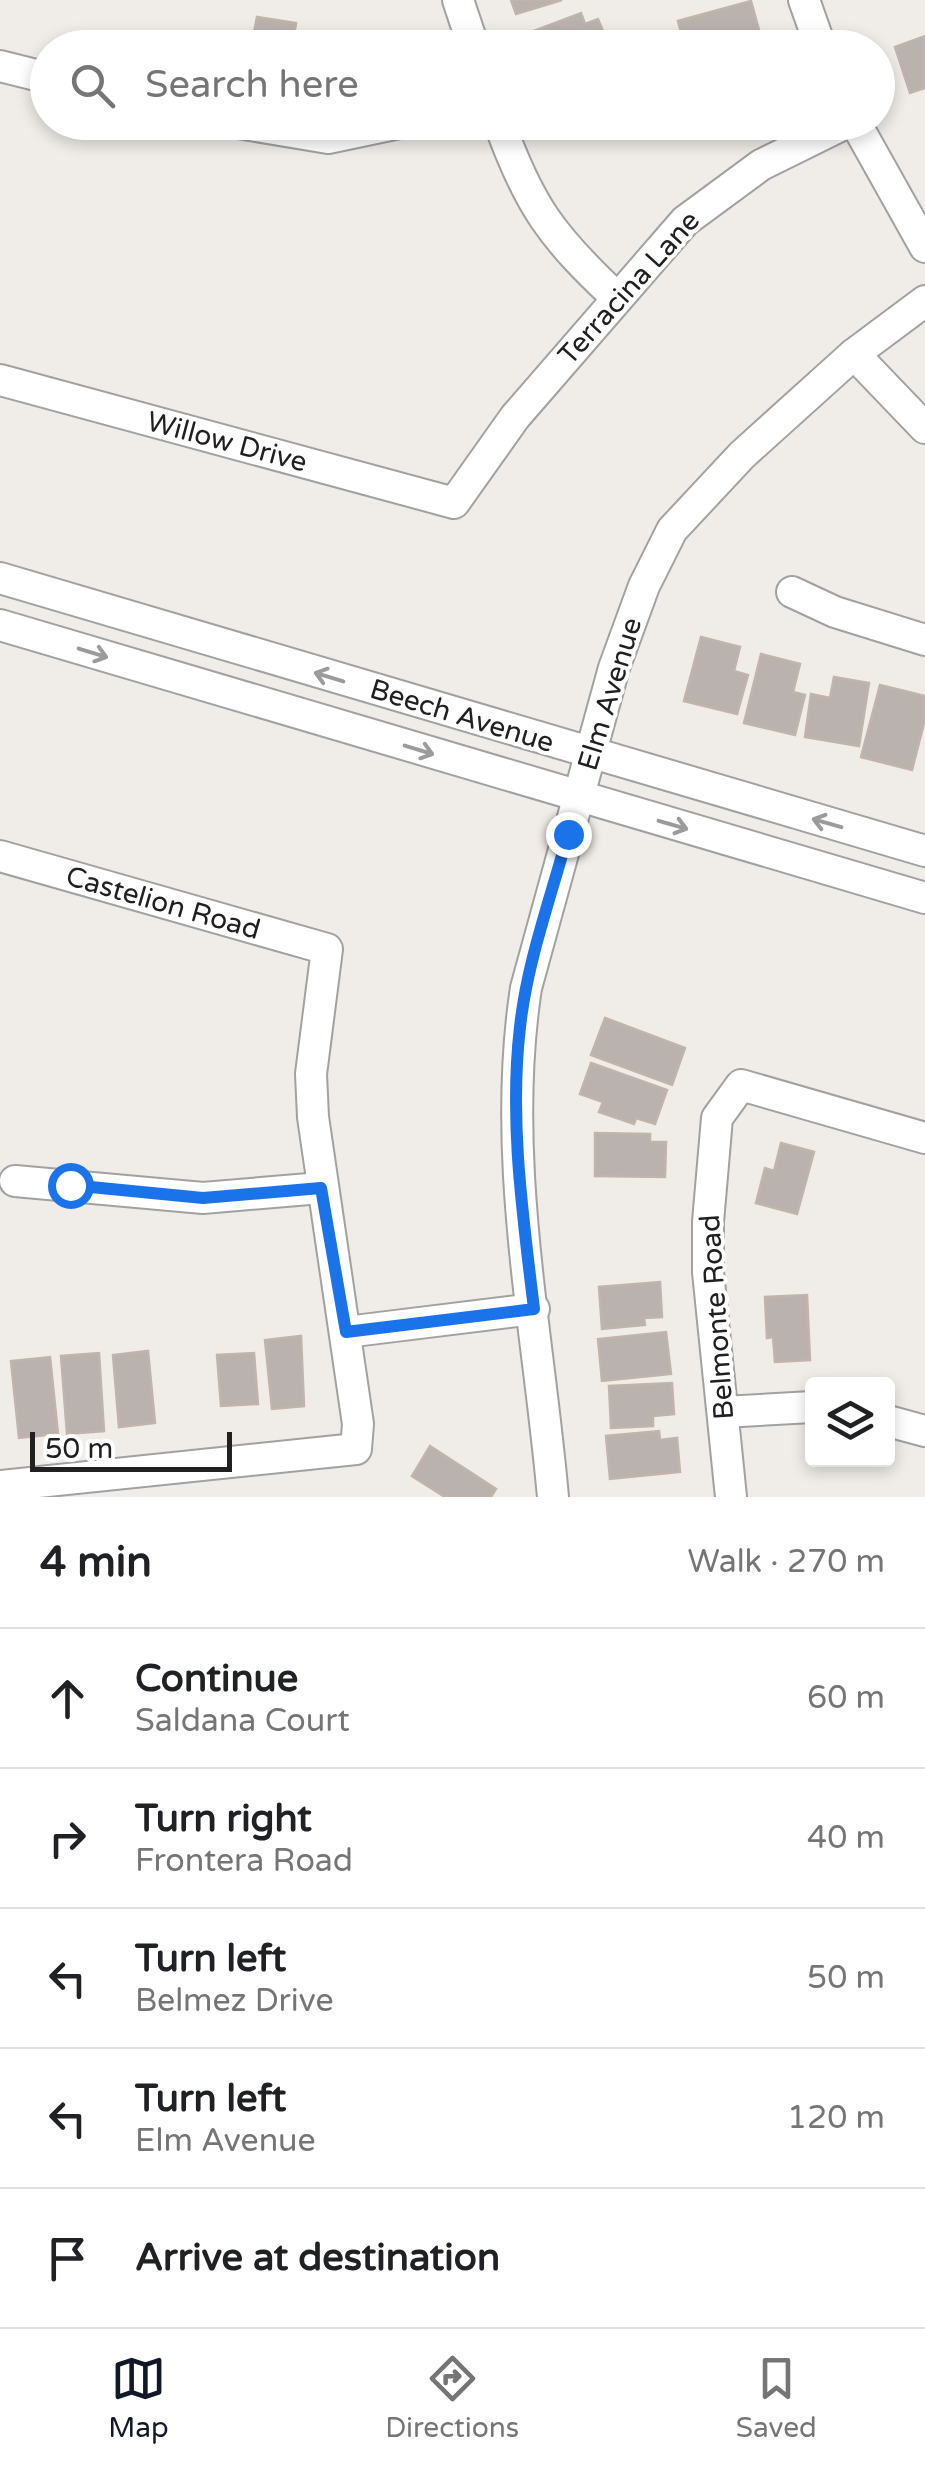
<!DOCTYPE html>
<html lang="en">
<head>
<meta charset="utf-8">
<style>
  body { margin:0; font-family:"Varela Round",sans-serif; background:#f2f2f2; color:#202124 }
  .controls { position:absolute; right:30px; bottom:30px; display:grid; overflow:hidden; border-radius:10px; box-shadow:0 5px 15px #0003 }
  .controls button { width:90px; height:90px; display:grid; place-items:center; padding:0; border:0; border-bottom:2px solid #e0e0e0; background:#fff; color:#202124; font:50px sans-serif }
  .scale { position:absolute; left:30px; bottom:25px; width:202px; box-sizing:border-box; padding-left:10px; border:5px solid #202020; border-top:0; font-size:28px; line-height:35px; white-space:nowrap; color:#202020; -webkit-text-stroke:8px #fff; paint-order:stroke }
  .stop { position:absolute; width:30px; height:30px; margin:-22px; border:8px solid #1a73e8; border-radius:50%; background:#fff }
  .stop.end { background:#1a73e8; border-color:#fff; box-shadow:0 2px 10px #0008 }
  .list { margin:0; padding:0; list-style:none }
  h2 { display:flex; justify-content:space-between; align-items:center; height:130px; margin:0; padding:0 40px; font-size:42px }
  h2 small { font-size:32px; font-weight:400; color:#757577 }
  .list li { display:grid; grid-template-columns:65px 1fr auto; gap:30px; align-items:center; box-sizing:border-box; height:140px; padding:0 40px; border-top:2px solid #e0e0e0 }
  .list b { display:block; font-size:38px; white-space:nowrap }
  .list p { margin:0; font-size:32px; white-space:nowrap; color:#757577 }
  .list em { font-size:32px; font-style:normal; color:#757577 }
  .icon { flex:none; width:55px; height:55px; fill:none; stroke:currentColor; stroke-width:2; stroke-linecap:round; stroke-linejoin:round }
  .map { position:relative; flex:none; width:925px; height:1497px; overflow:hidden }
  .search { position:absolute; background:#fff; box-shadow:0 5px 15px #0003; left:30px; right:30px; top:30px; height:110px; display:flex; align-items:center; gap:25px; box-sizing:border-box; padding:0 35px; border-radius:55px; color:#757577; font-size:38px }
  .sheet { height:830px; background:#fff }
  nav { display:flex; justify-content:space-around; align-items:center; box-sizing:border-box; height:140px; border-top:2px solid #e0e0e0; background:#fff; font-size:28px; color:#757577 }
  nav a { display:grid; justify-items:center; gap:5px }
  nav .on { color:#111827 }
  .map>svg:first-child { display:block }
  .building { fill:#b9b2ae; stroke:#c0b4ac; stroke-width:2.5 }
  .lines { fill:none; stroke-linecap:round; stroke-linejoin:round }
  .minor-casing { stroke:#a1a1a1; stroke-width:34 }
  .minor { stroke:#fff; stroke-width:30 }
  .oneway { stroke:#9b9b9b }
  .route { stroke:#1a73e8; stroke-width:12 }
  .labels { text-anchor:middle; dominant-baseline:central; stroke-width:8; stroke-linejoin:round; paint-order:stroke }
  .street-label { font-size:28px; fill:#202020; stroke:#fff }
</style>
</head>
<body>
<div class="map">
<svg width="925" height="1497" viewBox="0 0 925 1497">
  <rect width="100%" height="100%" fill="#f0ede8"/>
  <g class="building">
    <polygon points="511,0 562,0 516,14"/>
    <polygon points="751,1 759,30 745,34 749,48 685,48 678,21"/>
    <polygon points="581,13 585,24 598,19 608,43 595,48 531,48 526,34"/>
    <polygon points="257,17 296,23 292,48 251,48"/>
    <polygon points="422,35 425,48 373,48"/>
    <polygon points="925,36 925,88 910,93 895,47"/>
    <polygon points="701,637 740,647 734,671 748,675 737,714 684,701"/>
    <polygon points="761,654 800,664 793,692 805,695 795,735 744,723"/>
    <polygon points="834,677 869,683 859,746 805,737 811,694 830,698"/>
    <polygon points="880,685 925,696 925,719 912,770 861,757"/>
    <polygon points="605,1018 685,1048 672,1085 591,1055"/>
    <polygon points="591,1063 667,1090 655,1124 636,1118 634,1124 599,1112 603,1102 580,1094"/>
    <polygon points="595,1133 650,1134 650,1142 666,1142 665,1177 595,1176"/>
    <polygon points="781,1143 814,1152 797,1214 756,1203 765,1168 774,1171"/>
    <polygon points="660,1282 662,1317 644,1318 645,1325 602,1329 599,1287"/>
    <polygon points="807,1295 810,1360 775,1362 773,1337 767,1338 765,1297"/>
    <polygon points="666,1332 671,1374 602,1381 598,1339"/>
    <polygon points="301,1336 304,1406 272,1409 265,1340"/>
    <polygon points="148,1351 155,1423 119,1427 113,1355"/>
    <polygon points="99,1353 104,1431 67,1434 61,1356"/>
    <polygon points="254,1353 258,1404 221,1406 217,1355"/>
    <polygon points="50,1357 58,1434 19,1438 11,1361"/>
    <polygon points="672,1383 674,1414 653,1416 653,1426 611,1428 609,1386"/>
    <polygon points="659,1431 660,1440 677,1438 680,1472 610,1479 606,1436"/>
    <polygon points="430,1446 496,1489 491,1497 445,1497 412,1476"/>
  </g>
  <g class="lines">
    <g class="minor-casing">
      <g id="minor">
        <polyline points="458,0 474,48"/>
        <polyline points="804,0 821,48"/>
        <polyline points="0,66 48,78"/>
        <polyline points="232,122 328,138 404,122"/>
        <path d="M 499,122 C 529,206 552,237 616,297"/>
        <polyline points="855,122 925,247"/>
        <polyline points="854,354 925,428"/>
        <polyline points="0,380 454,503 515,417 685,221 761,165 848,122"/>
        <polyline points="0,578 925,851"/>
        <polyline points="792,592 835,612 925,640"/>
        <polyline points="0,625 925,898"/>
        <polyline points="0,856 327,949 311,1074 313,1117 358,1424 356,1449 0,1486"/>
        <polyline points="15,1181 203,1198 321,1188"/>
        <polyline points="346,1332 534,1309"/>
        <polyline points="723,1412 812,1407"/>
        <polyline points="888,1421 925,1431"/>
        <path d="M 553,1497 C 538,1328 500,1157 526,988 L 614,668 L 644,586 L 672,530 L 742,455 L 854,354 L 925,301"/>
        <polyline points="731,1497 708,1272 708,1222 717,1118 741,1085 925,1138"/>
      </g>
    </g>
    <use href="#minor" class="minor"/>
  </g>
  <defs><path id="oneway-shaft" d="M-6 0H5M1.5-3L5.5 0L1.5 3" fill="none" stroke-width="1.6" stroke-linecap="round" stroke-linejoin="round" transform="scale(2.5)"/></defs>
  <g class="oneway">
    <use href="#oneway-shaft" transform="translate(93 653) rotate(17)"/>
    <use href="#oneway-shaft" transform="translate(329 677) rotate(-163)"/>
    <use href="#oneway-shaft" transform="translate(419 750) rotate(17)"/>
    <use href="#oneway-shaft" transform="translate(827 823) rotate(-164)"/>
    <use href="#oneway-shaft" transform="translate(673 825) rotate(16)"/>
  </g>
  <g class="lines">
    <path class="route" d="M 70,1185 L 203,1198 L 321,1188 L 346,1332 L 534,1309 C 523,1216 509,1121 520,1027 C 527,962 551,897 568,834"/>
  </g>
  <g class="labels">
    <g class="street-label">
      <text transform="translate(629 288) rotate(-48)">Terracina Lane</text>
      <text transform="translate(227 442) rotate(15)">Willow Drive</text>
      <text transform="translate(610 694) rotate(-73)">Elm Avenue</text>
      <text transform="translate(462 716) rotate(17)">Beech Avenue</text>
      <text transform="translate(163 903) rotate(16)">Castelion Road</text>
      <text transform="translate(717 1317) rotate(-94)">Belmonte Road</text>
    </g>
  </g>
</svg>
<div class="controls">
<button><svg class="icon" aria-label="layers" viewBox="0 0 24 24"><path d="M12 4l9 5-9 5-9-5zM3 14l9 5 9-5"/></svg></button>
</div>
<div class="scale">50 m</div>
<div class="stop" style="left:70px;top:1185px"></div>
<div class="stop end" style="left:568px;top:834px"></div>
<div class="search"><svg class="icon" aria-label="search" viewBox="0 0 24 24"><circle cx="10" cy="10" r="6"/><path d="M15 15l6 6"/></svg>Search here</div>
</div>
<section class="sheet">
<h2>4 min<small>Walk · 270 m</small></h2>
<ul class="list">
<li><svg class="icon" aria-label="ahead" viewBox="0 0 24 24"><path d="M12 20V5M6 11l6-6 6 6"/></svg><div><b>Continue</b><p>Saldana Court</p></div><em>60 m</em></li>
<li><svg class="icon" aria-label="right" viewBox="0 0 24 24"><path d="M7 20v-9h11M14 6l5 5-5 5"/></svg><div><b>Turn right</b><p>Frontera Road</p></div><em>40 m</em></li>
<li><svg class="icon" aria-label="left" viewBox="0 0 24 24"><path d="M17 20v-9H6M10 6l-5 5 5 5"/></svg><div><b>Turn left</b><p>Belmez Drive</p></div><em>50 m</em></li>
<li><svg class="icon" aria-label="left" viewBox="0 0 24 24"><path d="M17 20v-9H6M10 6l-5 5 5 5"/></svg><div><b>Turn left</b><p>Elm Avenue</p></div><em>120 m</em></li>
<li><svg class="icon" aria-label="arrive" viewBox="0 0 24 24"><path d="M6 21V4h12l-3 4 3 4H6"/></svg><div><b>Arrive at destination</b></div></li>
</ul>
</section>
<nav>
<a class="on"><svg class="icon" aria-label="map" viewBox="0 0 24 24"><path d="M3 6l6-2 6 2 6-2v14l-6 2-6-2-6 2zM9 4v14M15 6v14"/></svg>Map</a>
<a><svg class="icon" aria-label="directions" viewBox="0 0 24 24"><path d="M12 3l9 9-9 9-9-9zM9 14v-3h6M13 9l2 2-2 2"/></svg>Directions</a>
<a><svg class="icon" aria-label="saved" viewBox="0 0 24 24"><path d="M7 4h10v16l-5-4-5 4z"/></svg>Saved</a>
</nav>
</body>
</html>
